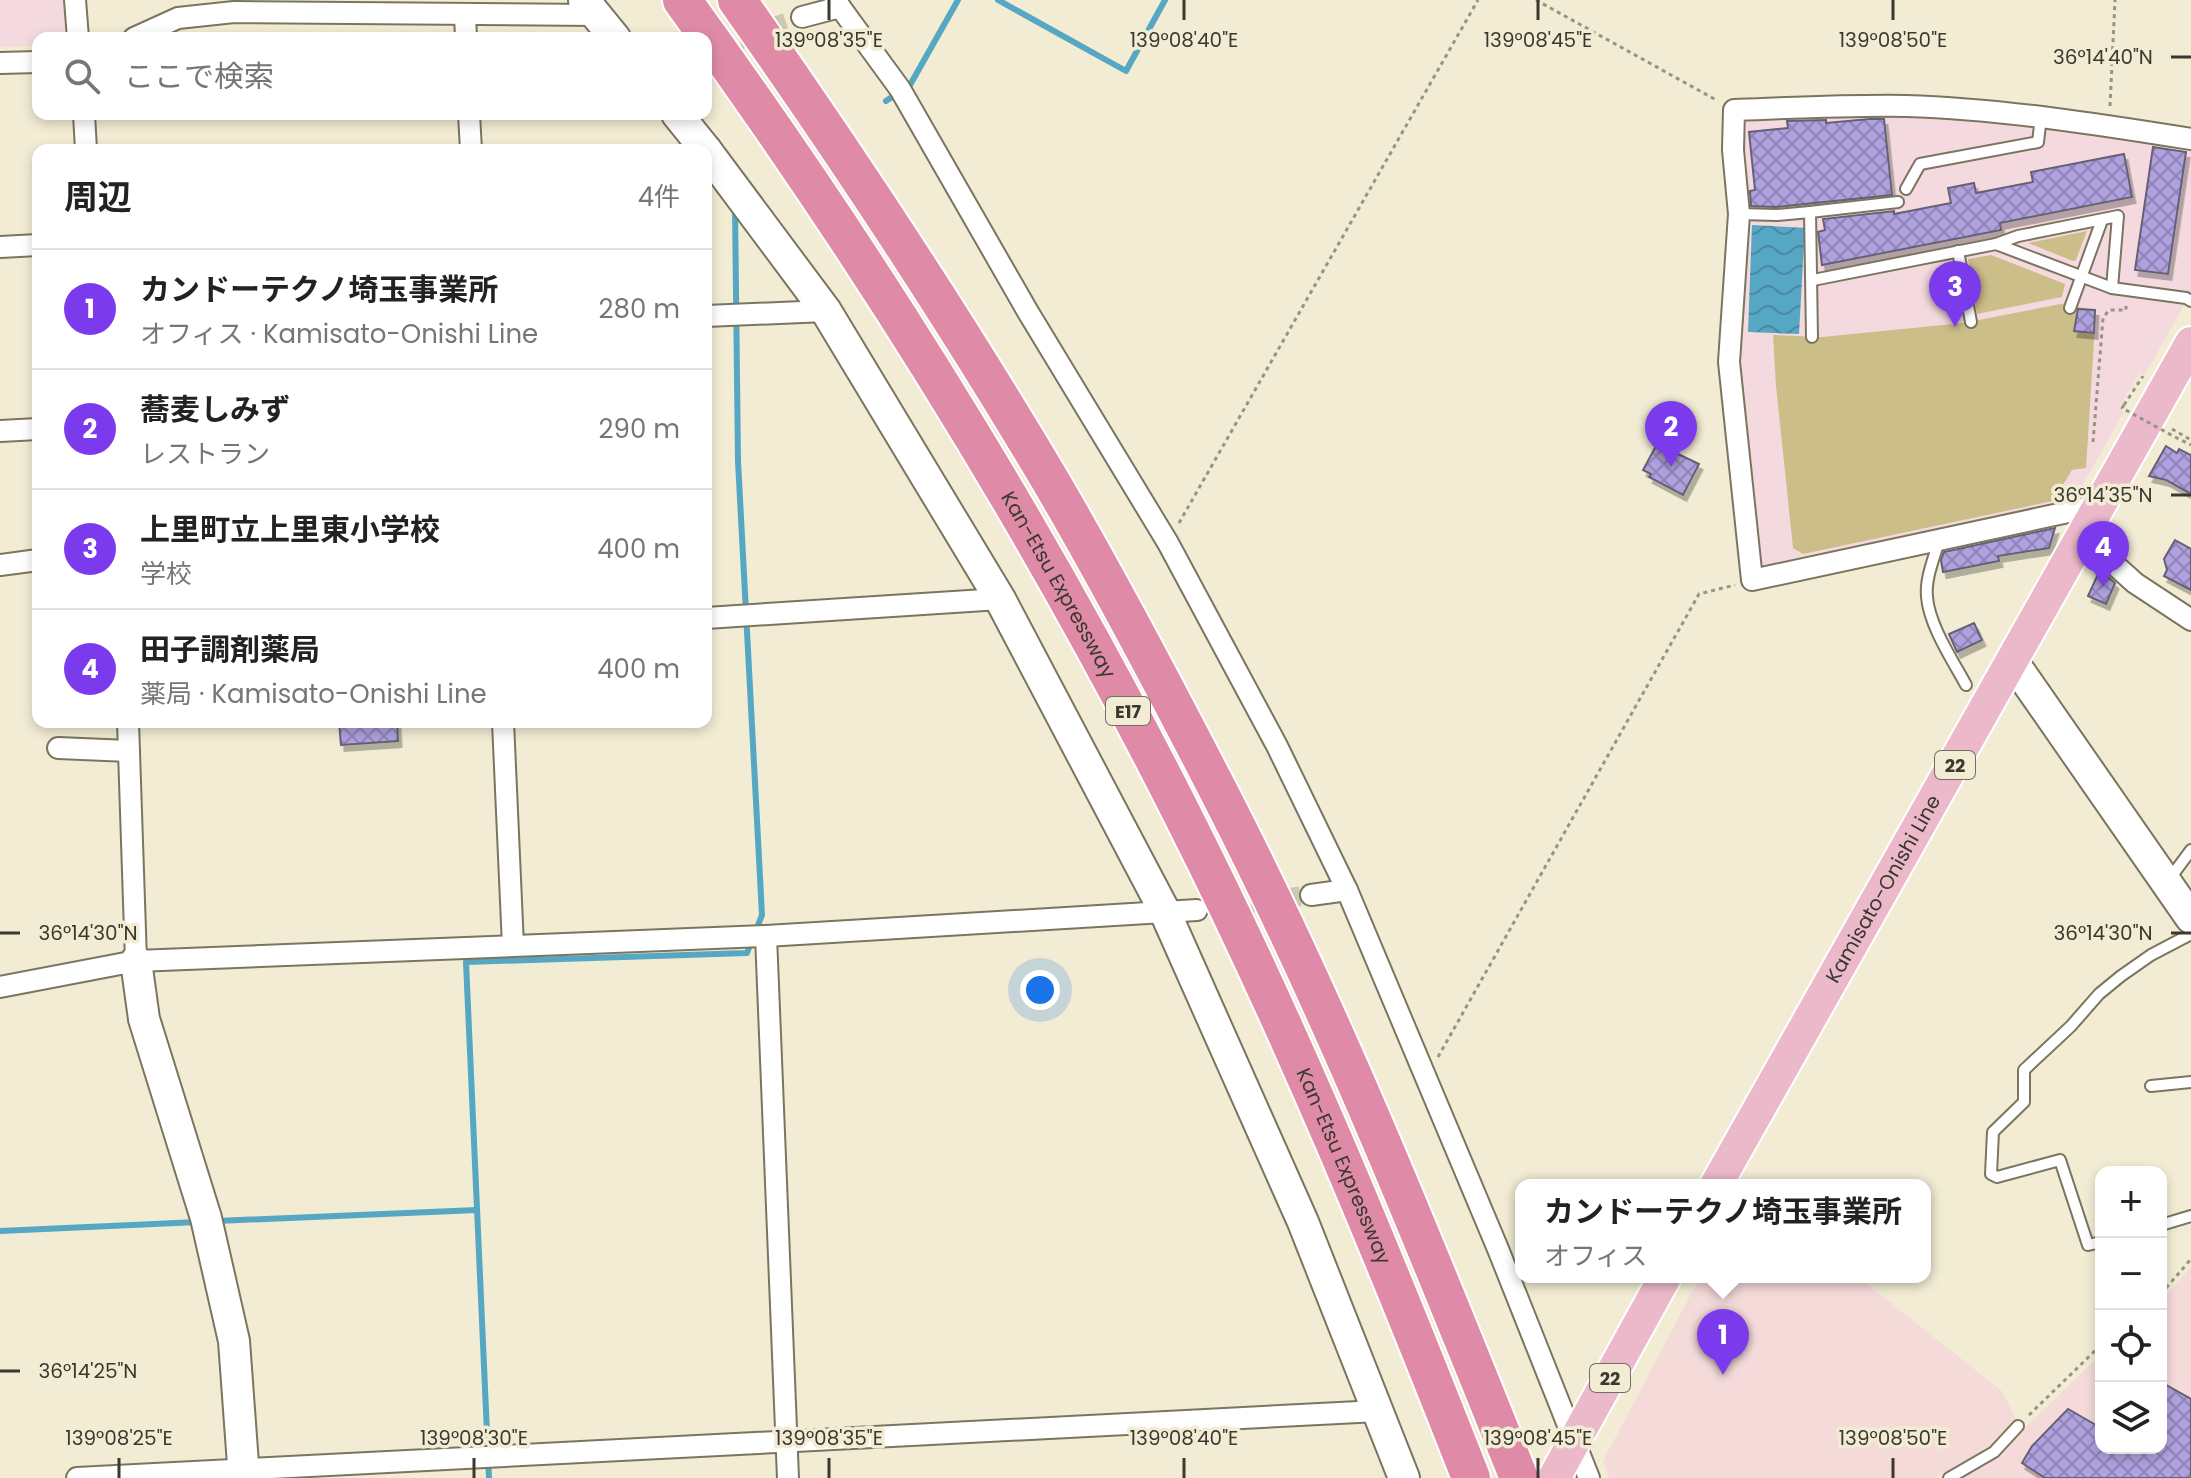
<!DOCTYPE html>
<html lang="ja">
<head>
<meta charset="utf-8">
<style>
  body { margin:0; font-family:Poppins,"Noto Sans JP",sans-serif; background:#f2f2f2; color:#222 }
  .controls { position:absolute; right:24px; bottom:24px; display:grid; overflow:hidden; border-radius:16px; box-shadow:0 4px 12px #0003 }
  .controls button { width:72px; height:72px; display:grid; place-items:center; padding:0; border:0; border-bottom:2px solid #e0e0e0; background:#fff; color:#222; font:40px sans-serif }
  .you { position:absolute; left:1040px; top:990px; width:28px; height:28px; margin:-20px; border:6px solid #fff; border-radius:50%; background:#1a73e8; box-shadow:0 0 0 12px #1a73e833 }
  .badge { display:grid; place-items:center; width:52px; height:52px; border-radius:50%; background:#7c3aed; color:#fff; font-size:26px; font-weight:700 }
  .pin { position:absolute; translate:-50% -66px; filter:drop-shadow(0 2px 4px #0008) }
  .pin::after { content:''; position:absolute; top:42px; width:28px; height:24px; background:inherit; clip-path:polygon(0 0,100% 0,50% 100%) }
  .popup { position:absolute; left:1515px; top:1179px; width:416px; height:104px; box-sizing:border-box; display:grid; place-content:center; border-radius:16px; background:#fff; filter:drop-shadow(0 2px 6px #0005); font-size:26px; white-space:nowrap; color:#767676 }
  .popup b { font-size:30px; color:#222 }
  .popup::after { content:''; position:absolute; left:50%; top:100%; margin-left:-16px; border:16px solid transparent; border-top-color:#fff }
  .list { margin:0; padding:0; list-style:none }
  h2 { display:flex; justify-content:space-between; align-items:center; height:104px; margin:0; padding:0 32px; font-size:34px }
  h2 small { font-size:26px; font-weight:400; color:#767676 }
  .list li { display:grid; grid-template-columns:52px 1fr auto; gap:24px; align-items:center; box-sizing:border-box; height:120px; padding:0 32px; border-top:2px solid #e0e0e0 }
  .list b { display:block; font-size:30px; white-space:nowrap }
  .list p { margin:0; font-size:26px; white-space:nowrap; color:#767676 }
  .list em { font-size:26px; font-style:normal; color:#767676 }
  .icon { flex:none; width:44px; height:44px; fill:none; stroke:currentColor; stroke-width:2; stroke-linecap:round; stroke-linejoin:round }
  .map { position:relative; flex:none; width:2191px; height:1478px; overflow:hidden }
  .search { position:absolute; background:#fff; box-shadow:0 4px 12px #0003; left:32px; top:32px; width:680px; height:88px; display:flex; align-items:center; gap:20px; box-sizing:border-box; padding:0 28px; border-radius:16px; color:#767676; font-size:30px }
  .panel { position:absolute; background:#fff; box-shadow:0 4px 12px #0003; left:32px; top:144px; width:680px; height:584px; border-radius:16px }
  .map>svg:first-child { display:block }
  .industrial { fill:#f5dada }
  .education { fill:#f4dadf }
  .green { fill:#ccbe88 }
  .water { fill:url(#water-waves) }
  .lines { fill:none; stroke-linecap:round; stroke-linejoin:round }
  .stream { stroke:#55a7c3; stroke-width:6 }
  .building { fill:url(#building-cross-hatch); stroke:#656176; stroke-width:2; filter:url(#shadow) }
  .street-tunnel { stroke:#cdc8b3; stroke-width:20; stroke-dasharray:20 10; stroke-linecap:butt }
  .lane-casing { stroke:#7b755f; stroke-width:14 }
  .street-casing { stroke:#7b755f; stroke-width:24 }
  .secondary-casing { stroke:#7b755f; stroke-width:34 }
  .primary-casing { stroke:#fff; stroke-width:36 }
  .highway-casing { stroke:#fff; stroke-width:42 }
  .path { stroke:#989483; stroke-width:3; stroke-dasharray:4 4; stroke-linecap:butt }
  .lane { stroke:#fff; stroke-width:10 }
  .street { stroke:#fff; stroke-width:20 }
  .secondary { stroke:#fff; stroke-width:30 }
  .primary { stroke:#ecb9cb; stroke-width:32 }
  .highway { stroke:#df8ba8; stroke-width:38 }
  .path-bridge { stroke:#989483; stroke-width:3; stroke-dasharray:4 4; stroke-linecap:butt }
  .ticks { fill:none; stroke:#3b392f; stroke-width:3 }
  .labels { text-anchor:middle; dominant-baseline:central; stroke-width:7; stroke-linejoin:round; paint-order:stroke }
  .shield { fill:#f2ecd4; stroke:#726f60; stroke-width:2 }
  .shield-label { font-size:18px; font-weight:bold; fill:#3b392f }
  .street-label { font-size:20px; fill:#3b392f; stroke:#f2ecd4 }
  .ticks-label { font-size:20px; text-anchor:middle; fill:#3b392f; stroke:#f2ecd4; stroke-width:7; stroke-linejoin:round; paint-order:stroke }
</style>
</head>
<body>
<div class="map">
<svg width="2191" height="1478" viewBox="0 0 2191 1478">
  <defs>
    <pattern id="water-waves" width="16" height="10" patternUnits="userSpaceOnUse" patternTransform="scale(2)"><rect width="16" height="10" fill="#55a7c3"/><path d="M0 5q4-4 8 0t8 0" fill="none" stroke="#48899f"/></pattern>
    <pattern id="building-cross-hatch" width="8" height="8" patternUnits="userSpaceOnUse" patternTransform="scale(2)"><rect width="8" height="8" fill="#afa1df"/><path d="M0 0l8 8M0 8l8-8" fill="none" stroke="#9084b5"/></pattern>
    <filter id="shadow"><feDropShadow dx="3.5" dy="6" stdDeviation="0" flood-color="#0004"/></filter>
  </defs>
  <rect width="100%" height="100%" fill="#f2ecd4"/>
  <g class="industrial">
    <polygon points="2191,1267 2191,1478 1962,1478 1998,1457 2021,1432 2101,1354 2101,1448 2161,1448 2161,1301"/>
    <polygon points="1700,1277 1784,1277 1788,1279 1790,1277 1858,1277 2002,1391 2017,1421 1990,1447 1934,1478 1609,1478 1603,1461"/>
  </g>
  <g class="education">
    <polygon points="0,0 63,0 67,38 38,38 38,46 0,47"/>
    <polygon points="1903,114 2033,126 2191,149 2191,293 2145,375 2140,373 2119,408 2124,412 2072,504 1763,572 1757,567 1737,384 1741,121 1746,116"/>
  </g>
  <g class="green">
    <polygon points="2087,231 2076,260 2073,261 2028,243"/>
    <polygon points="1991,255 2065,284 2062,297 1977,314 1968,259"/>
    <polygon points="2061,304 2096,310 2086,468 2072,470 2053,501 1803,554 1793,548 1776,386 1773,335 1822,337 1963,323"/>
  </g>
  <polygon class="water" points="1752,225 1807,228 1806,242 1804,243 1799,334 1748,332"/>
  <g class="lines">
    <g class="stream">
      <polyline points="998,0 1126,71 1165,0"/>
      <polyline points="886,101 910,85 958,0"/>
      <polyline points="217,1221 477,1210"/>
      <polyline points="0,1231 198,1222"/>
      <polyline points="489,1478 466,962 747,953 762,915 738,461 735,207"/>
    </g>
  </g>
  <g class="building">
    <polygon points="1870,119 1884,119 1892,195 1776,207 1751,206 1750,191 1755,190 1749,132 1788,128 1787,121 1826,120 1826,123"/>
    <polygon points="2153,147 2186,152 2168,274 2135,270"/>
    <polygon points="2124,154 2132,197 2000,223 2001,230 1822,265 1818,232 1825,230 1823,219 1894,211 1894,214 1951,203 1948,188 1974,183 1976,193 2033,182 2031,172"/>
    <polygon points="2078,309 2095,310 2094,333 2074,331"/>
    <polygon points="1657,444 1699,464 1683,495 1649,477 1651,474 1643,470"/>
    <polygon points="2166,446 2177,453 2179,449 2191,455 2191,494 2166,480 2149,476"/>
    <polygon points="2055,528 2049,548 1998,556 1999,561 1943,572 1941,560 1944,552"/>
    <polygon points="2175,540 2191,549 2191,590 2164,576 2167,570 2164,559"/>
    <polygon points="2100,570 2115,583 2106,604 2088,596"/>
    <polygon points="1974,623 1982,640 1957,652 1949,634"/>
    <polygon points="339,722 397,722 398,741 341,745"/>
    <polygon points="2161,1382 2191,1399 2191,1478 2045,1478 2022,1463 2032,1446 2068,1409 2101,1428 2101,1448 2161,1448"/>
  </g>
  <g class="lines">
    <g class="street-tunnel">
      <polyline points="711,50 802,17"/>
      <polyline points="1221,907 1311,895"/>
    </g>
    <g class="lane-casing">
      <g id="lane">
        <polyline points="1906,189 1920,164 2038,142 2041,117"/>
        <polyline points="1810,212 1898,202"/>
        <polyline points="1739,214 1777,215 1810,212 1812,337"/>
        <polyline points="1996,244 2112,288 2186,298 2191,301"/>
        <polyline points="1958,251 1971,322"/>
        <polyline points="1813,280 1996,244 2018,236 2118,216 2112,288"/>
        <polyline points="2070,308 2102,220"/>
        <path d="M 1939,541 C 1934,558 1925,579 1927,597 C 1929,625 1953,661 1966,685"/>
        <polyline points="2168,881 2191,850"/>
        <polyline points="2151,1086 2191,1082"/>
        <polyline points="2161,1225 2191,1216"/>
        <polyline points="2101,1242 2088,1245 2060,1160 1997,1177 1991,1174 1993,1132 2024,1102 2024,1070 2071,1026 2099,994 2121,976 2151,955 2191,934"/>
        <polyline points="1949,1478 1994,1452 2018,1426"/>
      </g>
    </g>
    <g class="street-casing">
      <g id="street">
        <polyline points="75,0 78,38"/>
        <polyline points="835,0 900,89 1028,312 1168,543 1277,746 1347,890 1498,1249 1589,1478"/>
        <polyline points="465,15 466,38"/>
        <polyline points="802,17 840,7"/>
        <polyline points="134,38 178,18 234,12 596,15"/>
        <polyline points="0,63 38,62"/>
        <polyline points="84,114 86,150"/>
        <polyline points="469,114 471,150"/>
        <polyline points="0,247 38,245"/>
        <polyline points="706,316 826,311"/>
        <polyline points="0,431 38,429"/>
        <path d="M 2101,505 L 1752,580 L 1729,362 L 1739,214 L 1733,150 L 1734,110 C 1791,108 1849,105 1906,106 C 2001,109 2097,124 2191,139"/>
        <polyline points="2084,537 2135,583 2191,620"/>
        <polyline points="0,565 38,560"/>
        <polyline points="706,618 1000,599"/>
        <polyline points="128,722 136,961"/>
        <polyline points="503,722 513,946"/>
        <polyline points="58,748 129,751"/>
        <polyline points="1311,895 1347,890"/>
        <polyline points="766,936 788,1478"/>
        <polyline points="0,987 136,961 766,936 1197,910"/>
        <polyline points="77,1478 1378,1411"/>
      </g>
    </g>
    <g class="secondary-casing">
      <g id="secondary">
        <polyline points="584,0 615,38"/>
        <polyline points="677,114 706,150"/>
        <polyline points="706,150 826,311 1000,599 1165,912 1303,1222 1404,1478"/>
        <polyline points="2013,662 2191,918"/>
        <polyline points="136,961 144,1019 206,1218 234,1341 244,1478"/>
      </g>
    </g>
    <g class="primary-casing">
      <g id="primary">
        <path id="s1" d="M 1716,1185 L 2191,343"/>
        <polyline points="1554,1478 1665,1277"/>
      </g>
    </g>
    <g class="highway-casing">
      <g id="highway">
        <path id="s2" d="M 682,0 C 871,260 1041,533 1185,820 C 1293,1034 1384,1256 1471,1478"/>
        <path d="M 737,0 C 847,156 952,315 1050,480 C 1111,584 1167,691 1222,798 C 1335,1018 1427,1249 1519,1478"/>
      </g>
    </g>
    <g class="path">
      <polyline points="1536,0 1718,101"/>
      <polyline points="2110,106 2115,0"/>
      <polyline points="2124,405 2143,376"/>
      <polyline points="2172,429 2191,440"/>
      <polyline points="2175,437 2191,445"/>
      <polyline points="2093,442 2103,318 2109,310 2126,310 2126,306"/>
      <polyline points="1179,523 1478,0"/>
      <polyline points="1438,1057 1699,594 1735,585"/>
      <polyline points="2161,1294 2191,1259"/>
      <polyline points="2029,1415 2101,1345"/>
    </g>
    <use href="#lane" class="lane"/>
    <use href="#street" class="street"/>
    <use href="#secondary" class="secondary"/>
    <use href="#primary" class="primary"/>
    <use href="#highway" class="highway"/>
    <polyline class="path-bridge" points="2124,405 2122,408 2175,437"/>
  </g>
  <path class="ticks" d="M 829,0 L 829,20M 1184,0 L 1184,20M 1538,0 L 1538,20M 1893,0 L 1893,20M 2171,57 L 2191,57M 2171,495 L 2191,495M 0,933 L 20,933M 2171,933 L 2191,933M 0,1371 L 20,1371M 119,1458 L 119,1478M 474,1458 L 474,1478M 829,1458 L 829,1478M 1184,1458 L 1184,1478M 1538,1458 L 1538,1478M 1893,1458 L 1893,1478"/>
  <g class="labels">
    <g class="shield">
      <rect x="1106" y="697" width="44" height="28" rx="6"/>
      <rect x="1935" y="751" width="40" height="28" rx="6"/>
      <rect x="1590" y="1364" width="40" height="28" rx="6"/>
    </g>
    <g class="shield-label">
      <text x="1128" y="711">E17</text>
      <text x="1955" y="765">22</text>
      <text x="1610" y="1378">22</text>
    </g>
    <g class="street-label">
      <text stroke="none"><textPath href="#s2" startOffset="696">Kan-Etsu Expressway</textPath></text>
      <text stroke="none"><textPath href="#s1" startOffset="340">Kamisato-Onishi Line</textPath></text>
      <text stroke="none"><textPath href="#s2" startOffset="1344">Kan-Etsu Expressway</textPath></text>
    </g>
  </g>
  <g class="ticks-label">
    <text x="829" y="47">139°08'35"E</text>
    <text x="1184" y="47">139°08'40"E</text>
    <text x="1538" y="47">139°08'45"E</text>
    <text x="1893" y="47">139°08'50"E</text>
    <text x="2103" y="64">36°14'40"N</text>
    <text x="2103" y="502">36°14'35"N</text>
    <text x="88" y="940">36°14'30"N</text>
    <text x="2103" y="940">36°14'30"N</text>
    <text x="88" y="1378">36°14'25"N</text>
    <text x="119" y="1445">139°08'25"E</text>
    <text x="474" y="1445">139°08'30"E</text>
    <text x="829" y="1445">139°08'35"E</text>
    <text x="1184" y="1445">139°08'40"E</text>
    <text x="1538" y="1445">139°08'45"E</text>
    <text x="1893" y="1445">139°08'50"E</text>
  </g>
</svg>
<div class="controls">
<button>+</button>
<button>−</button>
<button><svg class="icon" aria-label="locate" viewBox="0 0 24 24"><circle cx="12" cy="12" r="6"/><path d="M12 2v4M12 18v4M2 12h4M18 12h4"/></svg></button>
<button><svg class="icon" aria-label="layers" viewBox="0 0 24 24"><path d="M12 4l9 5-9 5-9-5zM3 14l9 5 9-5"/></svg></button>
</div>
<div class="you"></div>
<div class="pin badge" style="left:1723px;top:1375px">1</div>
<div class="popup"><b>カンドーテクノ埼玉事業所</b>オフィス</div>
<div class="pin badge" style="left:1671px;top:467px">2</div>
<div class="pin badge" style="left:1955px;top:327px">3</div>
<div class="pin badge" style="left:2103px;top:587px">4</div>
<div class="search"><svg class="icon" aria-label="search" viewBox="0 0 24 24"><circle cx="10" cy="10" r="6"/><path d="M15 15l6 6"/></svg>ここで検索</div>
<section class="panel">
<h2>周辺<small>4件</small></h2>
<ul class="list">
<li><span class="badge">1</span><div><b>カンドーテクノ埼玉事業所</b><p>オフィス · Kamisato-Onishi Line</p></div><em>280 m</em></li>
<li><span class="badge">2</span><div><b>蕎麦しみず</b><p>レストラン</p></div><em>290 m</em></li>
<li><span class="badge">3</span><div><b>上里町立上里東小学校</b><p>学校</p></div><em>400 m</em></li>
<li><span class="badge">4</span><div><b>田子調剤薬局</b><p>薬局 · Kamisato-Onishi Line</p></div><em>400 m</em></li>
</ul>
</section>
</div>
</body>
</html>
